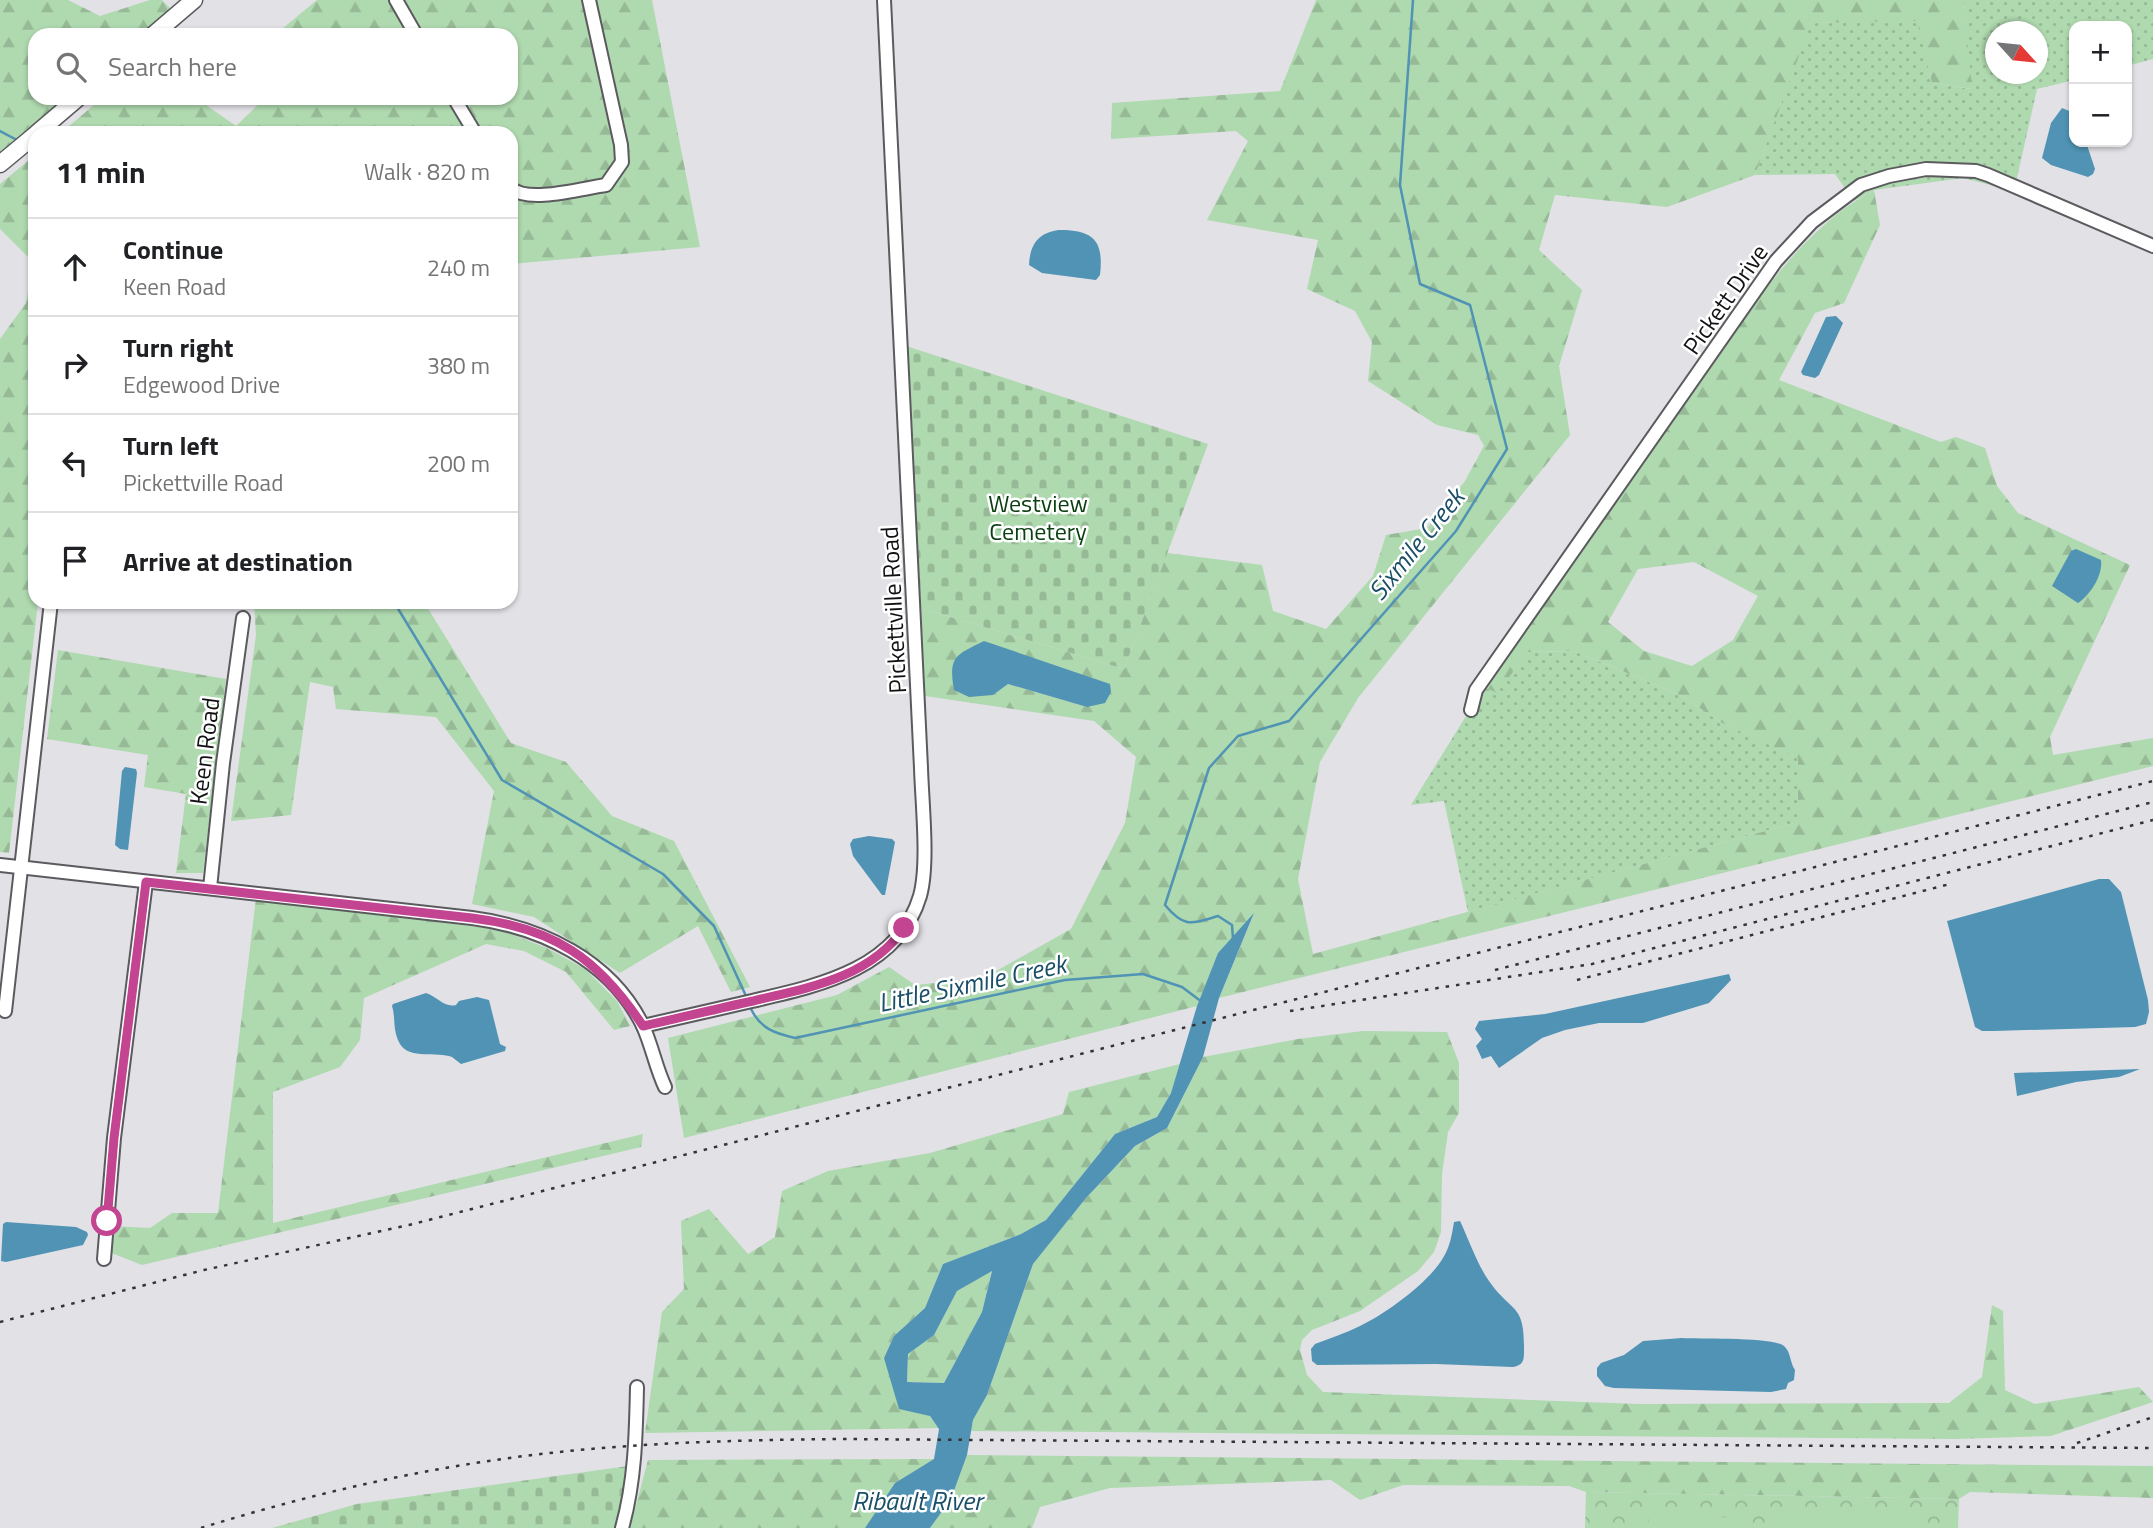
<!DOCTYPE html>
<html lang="en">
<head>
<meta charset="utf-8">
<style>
  body { margin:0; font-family:"Titillium Web",sans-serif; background:#f2f2f2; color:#202124 }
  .controls { position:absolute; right:21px; top:21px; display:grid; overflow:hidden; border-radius:14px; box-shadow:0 2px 5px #0004 }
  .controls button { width:63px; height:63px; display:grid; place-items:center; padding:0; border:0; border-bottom:2px solid #e0e0e0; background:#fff; color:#202124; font:35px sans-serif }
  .compass { position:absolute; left:1985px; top:21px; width:63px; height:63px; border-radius:50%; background:#fff; box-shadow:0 2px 5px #0004; rotate:117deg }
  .stop { position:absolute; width:21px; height:21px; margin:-16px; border:5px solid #c34491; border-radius:50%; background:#fff }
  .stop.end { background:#c34491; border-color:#fff; box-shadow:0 2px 7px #0008 }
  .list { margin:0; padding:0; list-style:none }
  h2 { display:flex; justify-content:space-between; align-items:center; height:91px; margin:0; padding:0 28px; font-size:30px }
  h2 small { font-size:23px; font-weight:400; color:#757577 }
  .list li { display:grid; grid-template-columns:46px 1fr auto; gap:21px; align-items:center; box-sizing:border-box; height:98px; padding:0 28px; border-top:2px solid #e0e0e0 }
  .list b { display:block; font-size:26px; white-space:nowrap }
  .list p { margin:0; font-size:23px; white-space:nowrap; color:#757577 }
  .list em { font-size:23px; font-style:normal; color:#757577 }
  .icon { flex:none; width:38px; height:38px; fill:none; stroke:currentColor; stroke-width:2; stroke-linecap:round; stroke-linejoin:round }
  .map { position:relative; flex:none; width:2153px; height:1528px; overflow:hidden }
  .search { position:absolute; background:#fff; box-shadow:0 2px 5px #0004; left:28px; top:28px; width:490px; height:77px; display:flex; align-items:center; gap:18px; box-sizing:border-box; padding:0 24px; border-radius:21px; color:#757577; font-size:26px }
  .panel { position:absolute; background:#fff; box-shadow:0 2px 5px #0004; left:28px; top:126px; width:490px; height:483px; border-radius:21px }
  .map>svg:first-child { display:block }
  .grass { fill:url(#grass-dots); fill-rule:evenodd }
  .forest { fill:url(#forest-firs); fill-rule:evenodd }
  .cemetery { fill:url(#cemetery-stones) }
  .park { fill:url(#park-crowns) }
  .pitch { fill:#afd9af }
  .water { fill:#5093b4; fill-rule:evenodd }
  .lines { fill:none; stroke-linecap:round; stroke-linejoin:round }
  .stream { stroke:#5093b4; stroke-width:2.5 }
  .minor-casing { stroke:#5b5b5f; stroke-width:16 }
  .major-casing { stroke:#5b5b5f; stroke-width:19 }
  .minor { stroke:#fff; stroke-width:12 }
  .major { stroke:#fff; stroke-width:16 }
  .rail { stroke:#343437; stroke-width:2.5; stroke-dasharray:3.5 7; stroke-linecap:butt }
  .route { stroke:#c34491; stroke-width:9 }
  .labels { text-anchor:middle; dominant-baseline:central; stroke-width:5; stroke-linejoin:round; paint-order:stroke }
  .street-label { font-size:24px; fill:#111113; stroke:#fff }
  .park-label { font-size:24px; fill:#0c4013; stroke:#fff }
  .water-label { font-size:26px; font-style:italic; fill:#194f68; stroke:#fff }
</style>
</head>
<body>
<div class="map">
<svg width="2153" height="1528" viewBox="0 0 2153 1528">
  <defs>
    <pattern id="grass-dots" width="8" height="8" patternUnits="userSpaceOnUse" patternTransform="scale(1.75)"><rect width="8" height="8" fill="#afd9af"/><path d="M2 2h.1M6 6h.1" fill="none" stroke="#96b996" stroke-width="1.8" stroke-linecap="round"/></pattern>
    <pattern id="forest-firs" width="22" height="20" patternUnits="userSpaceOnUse" patternTransform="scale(1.75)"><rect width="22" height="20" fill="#afd9af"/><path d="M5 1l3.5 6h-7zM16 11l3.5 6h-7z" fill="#96b996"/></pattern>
    <pattern id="cemetery-stones" width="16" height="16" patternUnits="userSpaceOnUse" patternTransform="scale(1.75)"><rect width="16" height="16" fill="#afd9af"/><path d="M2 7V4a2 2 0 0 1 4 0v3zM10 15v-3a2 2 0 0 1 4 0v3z" fill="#96b996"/></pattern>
    <pattern id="park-crowns" width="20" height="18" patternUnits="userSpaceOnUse" patternTransform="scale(1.75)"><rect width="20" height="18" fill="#afd9af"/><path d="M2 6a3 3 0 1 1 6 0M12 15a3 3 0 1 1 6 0" fill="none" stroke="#96b996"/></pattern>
  </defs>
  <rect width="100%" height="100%" fill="#e1e1e6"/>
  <g class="grass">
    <path d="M 1964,0 L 2153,0 L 2153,59 L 2127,66 L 2127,26 L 2074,26 L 2074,80 L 2037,89 L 2014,191 L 1963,178 L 1874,190 L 1854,201 L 1835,174 L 1755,175 L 1810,23 L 1918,20 L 1932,83 L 1971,89 ZM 1996,32 L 2038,32 L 2038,74 L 1996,74 Z"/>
    <polygon points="1574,651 1682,696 1722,723 1799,758 1798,822 1468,912 1444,801 1411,805 1484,687 1497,692 1528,652"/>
  </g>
  <g class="forest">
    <polygon points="0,0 68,0 100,16 150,0 162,0 171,9 140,35 35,35 35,98 67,98 0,155"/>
    <polygon points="317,0 652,0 700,247 511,264 511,133 61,133 102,98 196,98 236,126 265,98 511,98 511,35 282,35 282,29"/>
    <path d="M 1316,0 L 1964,0 L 1972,89 L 1932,83 L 1917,21 L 1811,23 L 1755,175 L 1667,207 L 1555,195 L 1539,250 L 1582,290 L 1559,366 L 1570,435 L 1358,698 L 1320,762 L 1298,879 L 1313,954 L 1798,822 L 1798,758 L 1722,723 L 1682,696 L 1574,651 L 1528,652 L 1497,693 L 1484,687 L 1765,290 C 1795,251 1830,213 1874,190 L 1880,225 L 1844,303 L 1815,313 L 1779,380 L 1941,442 L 1956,437 L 1985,448 L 1997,486 L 2018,513 L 2130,565 L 2050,737 L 2053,755 L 2153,738 L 2153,766 L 1219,998 L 1253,916 L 1218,953 L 1197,1006 L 684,1138 L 668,1038 L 837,995 L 889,967 L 915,985 L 984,978 L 1071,929 L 1125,823 L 1136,757 L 1094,721 L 925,696 L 921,608 L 1124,669 L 1167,553 L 1262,565 L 1273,611 L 1326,629 L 1373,576 L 1386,535 L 1427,528 L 1465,481 L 1484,446 L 1478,435 L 1437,425 L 1368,381 L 1372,342 L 1355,311 L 1307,289 L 1318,240 L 1207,220 L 1248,141 L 1236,131 L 1111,139 L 1112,103 L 1280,91 ZM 1694,562 L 1758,596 L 1733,640 L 1692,666 L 1644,651 L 1608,622 L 1638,569 ZM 984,641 L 1087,707 L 1008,684 L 993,695 Z"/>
    <polygon points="35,155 35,602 38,602 9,853 0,852 0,339 26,303 33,262 0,229 0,184"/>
    <polygon points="254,602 424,602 511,743 566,762 612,816 674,841 750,987 731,992 698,926 620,973 534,917 472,904 494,791 436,717 336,709 333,687 310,682 291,815 231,821 256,635"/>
    <polygon points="58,650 226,679 203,873 176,873 186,794 144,787 148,755 47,739"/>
    <polygon points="256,898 501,930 547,948 585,969 617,1001 630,1026 614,1030 566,972 524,951 486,944 364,998 360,1040 340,1067 273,1092 273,1223 643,1134 641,1147 142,1265 109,1252 112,1226 150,1228 172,1213 218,1213"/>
    <polygon points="1363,1031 1447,1032 1459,1063 1459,1113 1448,1132 1442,1174 1441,1232 1434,1252 1418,1271 1360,1311 1312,1330 1302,1340 1300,1350 1307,1375 1323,1392 1638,1404 1949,1403 1982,1377 1992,1305 2003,1311 2005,1390 2035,1404 2139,1387 2153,1402 2051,1436 1956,1439 971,1431 973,1420 987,1395 1033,1264 1086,1198 1135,1146 1167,1128 1203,1057 1298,1039"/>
    <polygon points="1180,1064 1171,1093 1157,1117 1115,1134 1046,1220 1021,1234 943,1264 925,1308 894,1336 884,1358 939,1428 645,1433 662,1312 684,1289 681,1221 709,1209 748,1254 775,1237 782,1191 828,1171 930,1153 1063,1114 1069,1092"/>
    <polygon points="992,1270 982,1312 944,1383 907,1382 908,1354 934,1335 957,1291"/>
    <polygon points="967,1455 2153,1466 2153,1498 1970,1492 1959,1499 1586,1492 1569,1486 1403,1485 1360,1500 1331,1480 1110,1488 1040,1507 1032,1528 930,1528 951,1499"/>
    <polygon points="934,1459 895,1483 865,1528 630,1528 648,1460"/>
  </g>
  <g class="cemetery">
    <polygon points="906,346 1208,444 1124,669 921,608"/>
    <polygon points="628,1466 623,1503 616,1528 272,1528 357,1504"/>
  </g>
  <polygon class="park" points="1586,1492 1959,1499 1958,1528 1585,1528"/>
  <g class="pitch">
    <polygon points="1784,1507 1908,1514 1908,1528 1775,1528 1776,1514"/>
    <polygon points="1649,1513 1739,1518 1747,1528 1648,1528"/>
  </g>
  <g class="water">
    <polygon points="2062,108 2074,113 2074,142 2086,142 2095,169 2093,174 2088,177 2051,165 2042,158 2051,123"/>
    <path d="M 1059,230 C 1093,230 1104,240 1100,275 L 1096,280 L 1042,273 L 1029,265 C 1030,244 1038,233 1059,230 Z"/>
    <polygon points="1836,316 1843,323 1819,375 1815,378 1803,375 1801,372 1826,317"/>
    <path d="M 2076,549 L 2101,560 C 2103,575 2091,594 2078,603 L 2052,586 L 2071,551 Z"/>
    <path d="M 984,641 L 1110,684 L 1111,692 L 1105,703 L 1087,707 L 1008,684 L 993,695 L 969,697 L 954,690 C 948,656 956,655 984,641 Z"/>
    <polygon points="125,767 136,769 137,773 128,850 120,849 115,845 122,771"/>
    <polygon points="869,836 892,839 895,842 885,895 882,895 853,856 850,844 853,839"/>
    <polygon points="2099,879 2109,879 2121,892 2148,1000 2149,1012 2146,1024 2135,1027 1994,1031 1982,1031 1975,1027 1947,921"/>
    <path d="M 1254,913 L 1219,998 L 1203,1057 L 1167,1128 L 1135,1146 L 1086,1198 L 1033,1264 L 987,1395 L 973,1420 L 967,1455 L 951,1499 L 930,1528 L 865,1528 L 895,1483 L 934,1459 L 939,1429 L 930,1416 L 899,1409 L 884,1358 L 894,1336 L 925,1308 L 943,1264 L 1021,1234 L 1046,1220 L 1115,1134 L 1157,1117 L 1171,1093 L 1197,1006 L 1218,953 ZM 992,1271 L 982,1312 L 944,1383 L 907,1382 L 908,1354 L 934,1335 L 957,1291 Z"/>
    <polygon points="1729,974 1731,980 1709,1003 1643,1023 1599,1023 1565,1030 1542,1038 1499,1068 1491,1056 1482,1059 1476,1046 1482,1039 1475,1029 1479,1021 1545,1014"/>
    <path d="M 426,993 C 438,997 444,1008 456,1005 L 459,1001 L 477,997 L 489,1000 L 500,1044 L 506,1047 L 505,1051 L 461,1064 C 458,1062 455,1059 452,1057 C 437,1051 410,1060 400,1044 C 392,1030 396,1018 392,1006 L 393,1004 Z"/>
    <polygon points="2140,1069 2119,1077 2076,1082 2017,1096 2014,1073"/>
    <path d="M 1460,1221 C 1469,1240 1477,1264 1489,1281 C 1512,1314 1525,1302 1524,1351 C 1524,1361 1523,1365 1513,1367 L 1436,1364 L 1317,1365 L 1312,1361 L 1311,1349 L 1315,1344 C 1330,1338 1346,1333 1360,1326 C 1387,1313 1428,1283 1443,1258 C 1450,1247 1452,1234 1454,1222 Z"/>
    <polygon points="6,1222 76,1227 87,1232 88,1235 83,1245 6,1262 1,1261 3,1224"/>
    <path d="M 1682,1338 C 1700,1339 1773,1337 1784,1346 C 1791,1352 1790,1363 1795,1370 L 1794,1380 L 1788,1383 L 1786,1389 L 1771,1392 L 1614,1388 L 1605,1386 L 1597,1376 L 1597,1368 L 1601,1363 L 1624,1355 L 1643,1341 Z"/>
  </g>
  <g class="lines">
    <g class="stream">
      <polyline points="0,131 17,140"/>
      <polyline points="33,149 35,152"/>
      <polyline points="394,602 502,780 663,874 714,926 746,996"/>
      <path d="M 1233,939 L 1232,925 L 1218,916 C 1191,924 1184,928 1165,905 L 1209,768 L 1238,736 L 1289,721 L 1456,531 L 1507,449 L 1470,305 L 1420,284 L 1400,185 L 1413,0"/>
      <path d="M 751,1009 C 761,1029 774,1033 795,1038 L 1065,980 L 1143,974 L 1182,987 L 1202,1002"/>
    </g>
    <g class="minor-casing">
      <g id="minor">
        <polyline points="396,0 416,35"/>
        <polyline points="454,98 475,133"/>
        <path d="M 511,188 C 528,204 583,188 606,185 L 622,162 L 621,145 L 589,0"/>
        <polyline points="1471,710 1476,690 1776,261 1812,222 1861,185 1889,176 1926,169 1976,171 1988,175 2153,246"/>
        <path d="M 0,865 L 472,918 C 541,927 611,960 643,1026 C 652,1046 656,1068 665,1087"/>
        <polyline points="210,888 223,763 243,618"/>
        <polyline points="5,1011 51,602"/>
        <path d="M 643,1026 C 679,1018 716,1009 752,1001 C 817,986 898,970 920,896 C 929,864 922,803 921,768 L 884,0"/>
        <polyline points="104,1259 114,1138 146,882"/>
        <path d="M 622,1528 C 635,1482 636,1435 637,1387"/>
      </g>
    </g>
    <g class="major-casing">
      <g id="major">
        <polyline points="153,35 194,0"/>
        <polyline points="37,133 78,98"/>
        <polyline points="0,164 35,135"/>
      </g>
    </g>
    <use href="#minor" class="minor"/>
    <use href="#major" class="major"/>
    <g class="rail">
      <polyline points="1495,970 2153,802"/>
      <polyline points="1577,980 1950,884"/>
      <polyline points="1290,1011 1592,964 2153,820"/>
      <polyline points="0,1322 204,1270 409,1225 2153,781"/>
      <polyline points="2077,1443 2153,1417"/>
      <path d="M 201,1528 C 320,1491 445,1463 569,1451 C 659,1442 749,1440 839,1439 L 2153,1448"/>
    </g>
  </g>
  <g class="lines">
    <path class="route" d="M 107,1221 L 114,1138 L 146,882 L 472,918 C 554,928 598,958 643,1026 C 679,1018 716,1009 753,1001 C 807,988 870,978 904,928"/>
  </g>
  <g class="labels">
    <g class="street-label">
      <text transform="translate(1725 299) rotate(-55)">Pickett Drive</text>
      <text transform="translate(893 610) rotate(-93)">Pickettville Road</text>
      <text transform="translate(204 751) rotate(-83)">Keen Road</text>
    </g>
    <g class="park-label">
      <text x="1038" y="503">Westview<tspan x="1038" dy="28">Cemetery</tspan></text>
    </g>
    <g class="water-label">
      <text transform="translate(1416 544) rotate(-51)">Sixmile Creek</text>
      <text transform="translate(972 983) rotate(-12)">Little Sixmile Creek</text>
      <text x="917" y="1500">Ribault River</text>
    </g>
  </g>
</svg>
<div class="controls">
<button>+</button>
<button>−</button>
</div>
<svg class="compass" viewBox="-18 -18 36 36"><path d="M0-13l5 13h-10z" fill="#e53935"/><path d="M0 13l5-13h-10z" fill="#757577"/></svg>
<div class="stop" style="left:107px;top:1221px"></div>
<div class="stop end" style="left:904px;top:928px"></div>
<div class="search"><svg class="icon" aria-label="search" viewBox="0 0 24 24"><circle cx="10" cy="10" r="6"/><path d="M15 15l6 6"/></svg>Search here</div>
<section class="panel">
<h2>11 min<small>Walk · 820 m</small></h2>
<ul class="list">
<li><svg class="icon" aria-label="ahead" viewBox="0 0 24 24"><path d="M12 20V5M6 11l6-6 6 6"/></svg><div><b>Continue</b><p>Keen Road</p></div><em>240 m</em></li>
<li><svg class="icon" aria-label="right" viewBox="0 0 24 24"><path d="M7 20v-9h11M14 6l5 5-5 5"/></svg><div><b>Turn right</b><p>Edgewood Drive</p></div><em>380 m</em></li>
<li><svg class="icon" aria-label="left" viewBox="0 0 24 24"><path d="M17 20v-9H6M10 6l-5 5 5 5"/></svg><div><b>Turn left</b><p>Pickettville Road</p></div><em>200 m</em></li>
<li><svg class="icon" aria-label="arrive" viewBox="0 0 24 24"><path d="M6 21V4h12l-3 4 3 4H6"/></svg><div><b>Arrive at destination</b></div></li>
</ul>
</section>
</div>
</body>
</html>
